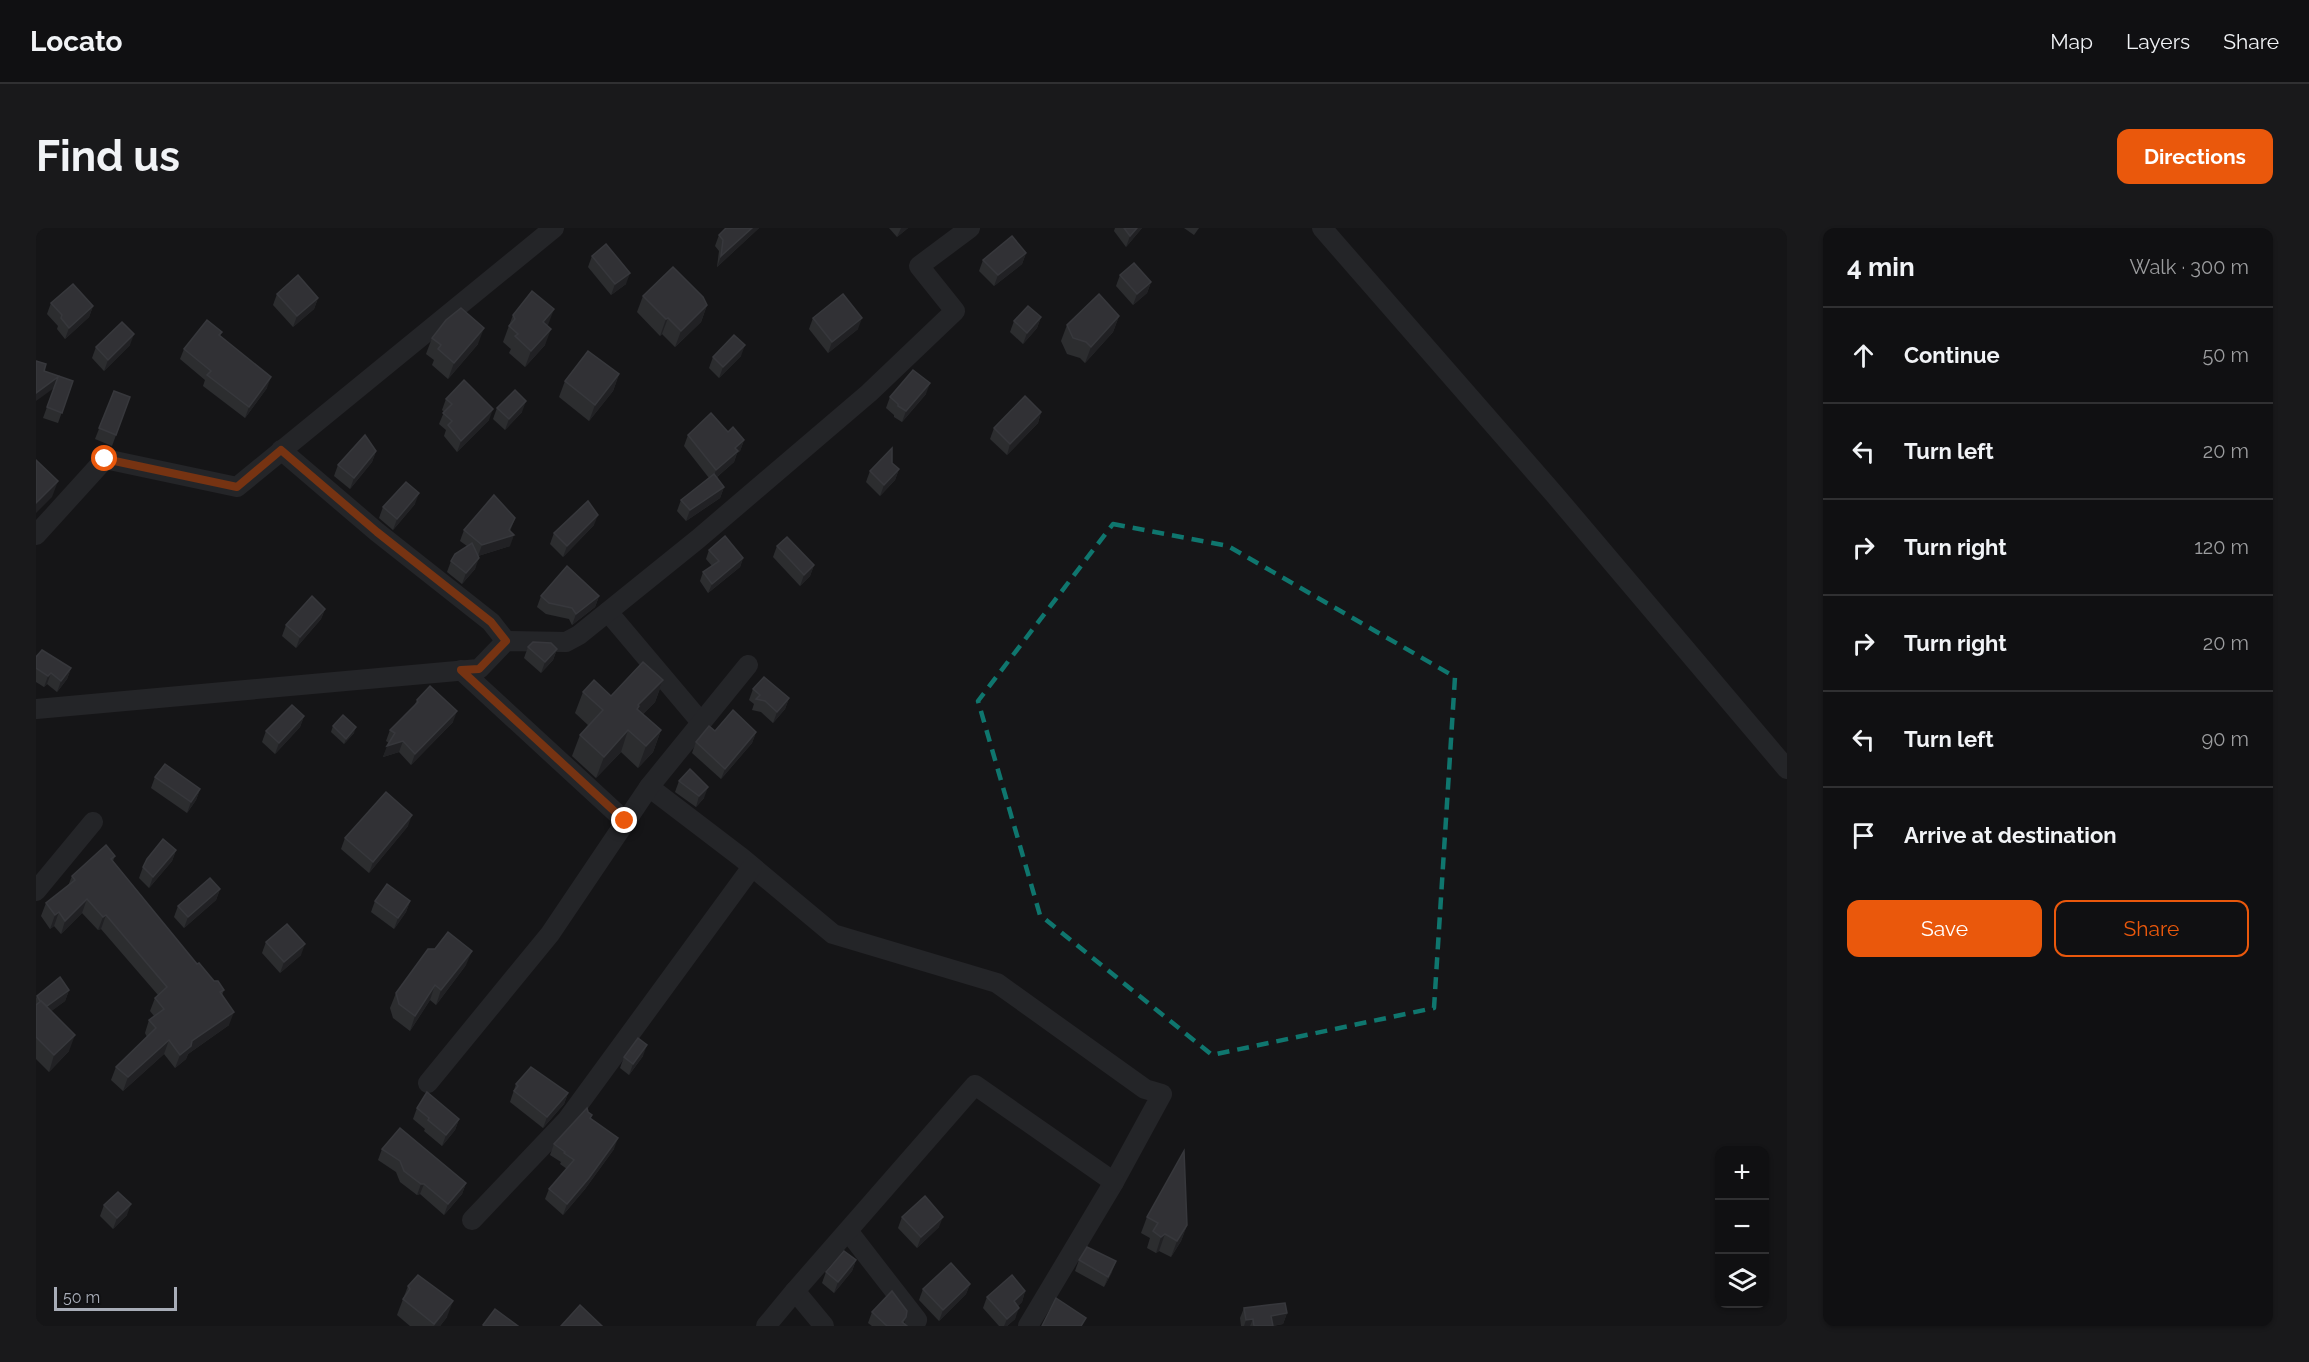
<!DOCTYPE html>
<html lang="en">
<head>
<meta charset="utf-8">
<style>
  body { margin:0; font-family:Raleway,sans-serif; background:#19191b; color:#f1f3f6 }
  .controls { position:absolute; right:18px; bottom:18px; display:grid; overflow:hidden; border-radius:12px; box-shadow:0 2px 4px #0004 }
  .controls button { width:54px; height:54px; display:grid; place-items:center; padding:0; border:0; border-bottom:2px solid #303032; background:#101012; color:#f1f3f6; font:30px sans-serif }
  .scale { position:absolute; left:18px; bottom:15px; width:123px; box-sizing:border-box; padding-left:6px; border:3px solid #a8adb8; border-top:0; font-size:16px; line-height:21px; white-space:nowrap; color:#a8adb8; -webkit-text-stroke:4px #111113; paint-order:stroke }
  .stop { position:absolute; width:18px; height:18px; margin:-14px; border:4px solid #ea580c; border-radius:50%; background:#fff }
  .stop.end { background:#ea580c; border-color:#fff; box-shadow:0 2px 6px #0008 }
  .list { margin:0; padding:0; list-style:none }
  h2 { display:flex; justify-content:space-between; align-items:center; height:78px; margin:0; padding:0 24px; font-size:26px }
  h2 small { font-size:20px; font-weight:400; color:#9c9d9f }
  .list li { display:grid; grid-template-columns:39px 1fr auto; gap:18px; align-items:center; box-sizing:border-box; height:96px; padding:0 24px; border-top:2px solid #303032 }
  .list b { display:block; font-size:22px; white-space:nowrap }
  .list em { font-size:20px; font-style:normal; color:#9c9d9f }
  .actions { display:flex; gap:12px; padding:18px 24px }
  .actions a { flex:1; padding:14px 0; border:2px solid #ea580c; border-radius:12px; text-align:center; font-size:21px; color:#ea580c }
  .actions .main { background:#ea580c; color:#fff }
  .icon { flex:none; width:33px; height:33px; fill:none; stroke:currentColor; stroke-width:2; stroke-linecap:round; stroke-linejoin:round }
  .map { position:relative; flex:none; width:1751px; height:1098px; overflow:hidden; border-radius:12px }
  header { display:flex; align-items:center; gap:36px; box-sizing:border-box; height:84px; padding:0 30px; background:#101012; border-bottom:2px solid #303032 }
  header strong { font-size:28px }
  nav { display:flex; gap:33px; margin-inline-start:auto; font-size:21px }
  .intro { display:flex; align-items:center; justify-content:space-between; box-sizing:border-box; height:144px; padding:0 36px }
  h1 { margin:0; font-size:42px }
  .button { padding:15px 27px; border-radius:12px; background:#ea580c; color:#fff; font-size:21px; font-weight:700 }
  main { display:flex; gap:36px; padding:0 36px }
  aside { flex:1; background:#101012; border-radius:12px; box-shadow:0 2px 4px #0004 }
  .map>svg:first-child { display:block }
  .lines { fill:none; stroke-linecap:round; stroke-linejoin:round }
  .minor { stroke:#37383d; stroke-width:20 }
  .wall { fill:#47494d }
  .shaded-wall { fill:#2f3033 }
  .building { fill:#525359; stroke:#5f6168; stroke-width:1.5 }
  .route { stroke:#ea580c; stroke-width:8 }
  .marked { fill:none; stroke:#0f766e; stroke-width:4.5; stroke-dasharray:12 8; stroke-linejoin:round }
</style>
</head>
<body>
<header>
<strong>Locato</strong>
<nav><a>Map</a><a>Layers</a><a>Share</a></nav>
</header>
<div class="intro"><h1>Find us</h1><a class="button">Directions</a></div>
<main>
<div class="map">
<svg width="1751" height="1098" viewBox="0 0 1751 1098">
  <rect width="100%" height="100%" fill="#161618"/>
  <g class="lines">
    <g class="minor">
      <polyline points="1286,0 1519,267 1751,541"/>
      <polyline points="245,222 341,304 455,394 470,413"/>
      <polyline points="0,307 69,231 201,259 518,0"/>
      <polyline points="572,384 664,493"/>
      <polyline points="425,442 589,593"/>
      <polyline points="0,481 443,441 470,413 530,414 543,407 662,311 833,165 919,83 883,38 934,0"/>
      <polyline points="613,559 706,630 797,706 961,755 1109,861 1126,866 1078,954 992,1098"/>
      <polyline points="0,663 57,594"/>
      <polyline points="392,855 514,706 613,559 712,437"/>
      <polyline points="436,992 531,892 716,639"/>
      <polyline points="812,1003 881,1092 878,1098"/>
      <polyline points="759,1063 788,1098"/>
      <polyline points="730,1098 759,1063 939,857 1078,954"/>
    </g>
  </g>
  <g class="wall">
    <polygon points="690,0 723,0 681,39 683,23 679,18 683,7"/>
    <polygon points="853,0 872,0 861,9"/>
    <polygon points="1079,0 1106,0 1090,19 1078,3"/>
    <polygon points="1148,0 1163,0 1158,7"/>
    <polygon points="990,25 986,36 958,58 943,43 947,32"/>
    <polygon points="556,28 590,56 575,67 552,39"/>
    <polygon points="1084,47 1115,54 1111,65 1097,77 1080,58"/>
    <polygon points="241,66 282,70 278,81 257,99 237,77"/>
    <polygon points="607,68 671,77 665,94 639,119 626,106 624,108 601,84"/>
    <polygon points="15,75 57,78 53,89 29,111 21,101 22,98 11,86"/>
    <polygon points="477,87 511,98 509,117 489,139 473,125 475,121 467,114"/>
    <polygon points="1083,88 1077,104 1049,135 1044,130 1031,126 1025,113 1031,97"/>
    <polygon points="1005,89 1001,100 987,116 974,104 978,93"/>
    <polygon points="777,90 822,101 792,125 773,101"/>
    <polygon points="186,104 184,108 231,160 209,190 167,158 169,152 144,131 148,121"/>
    <polygon points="396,110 442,116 412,151 396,137 398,132 390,126"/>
    <polygon points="94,117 68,143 56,130 60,119"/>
    <polygon points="705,128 683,150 673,140 677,129"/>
    <polygon points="8,143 37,153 22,195 7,190 18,160"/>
    <polygon points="583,146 577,163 553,193 523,169 529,153"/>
    <polygon points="78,163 94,169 76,218 59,211"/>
    <polygon points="890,166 866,194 858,189 858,187 850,180 854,169"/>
    <polygon points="410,171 453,192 421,224 408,208 410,202 403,196 408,184 406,182"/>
    <polygon points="461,180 486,184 469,202 457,191"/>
    <polygon points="1005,184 1002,195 971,227 954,211 958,200"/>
    <polygon points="692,204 708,212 704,223 701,225 698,234 681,249 688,259 684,270 650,293 641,283 645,272 673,250 648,218 652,207"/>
    <polygon points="340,223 336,234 314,261 298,248 302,237"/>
    <polygon points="863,241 859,252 844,268 830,254 834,243"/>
    <polygon points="379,276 357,302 343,290 347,279"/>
    <polygon points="558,297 527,329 514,316 518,305"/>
    <polygon points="475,301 474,303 474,318 442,328 439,341 426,356 411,344 415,333 431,318 424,313 428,302"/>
    <polygon points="741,318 778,337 774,348 764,358 737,329"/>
    <polygon points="673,322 707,330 704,339 672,365 664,353 667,344 676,338 670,331"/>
    <polygon points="505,368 563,368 559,379 536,397 533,391 510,386 501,379"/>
    <polygon points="289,381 285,391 260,420 246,408 250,397"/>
    <polygon points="492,419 521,421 517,432 505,445 488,430"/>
    <polygon points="0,429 35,440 31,451 21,464 11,456 8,459 0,454"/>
    <polygon points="627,452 619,474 607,486 625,502 617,524 602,540 585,524 560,550 536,528 544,507 552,497 539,485 547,464 575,468"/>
    <polygon points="717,461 753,470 749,481 737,495 725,484 716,482 718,476 713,472"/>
    <polygon points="381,472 417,494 375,537 363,524 347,529 353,515 350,513 354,502 378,478"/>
    <polygon points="268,488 264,499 239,526 226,514 230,503"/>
    <polygon points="297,498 318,505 308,516 295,504"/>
    <polygon points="679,503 720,504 716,515 685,551 656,525 660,514"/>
    <polygon points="119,549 164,561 160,572 151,585 115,560"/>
    <polygon points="643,553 668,570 660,579 639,564"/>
    <polygon points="372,598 333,645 305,621 309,610"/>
    <polygon points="140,622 136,633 113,660 103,650 107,639"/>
    <polygon points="79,628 77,633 161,736 178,753 188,762 186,767 193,797 152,826 150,831 139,840 128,826 87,863 75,852 80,839 111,809 109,805 113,792 118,788 114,783 119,770 122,767 65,701 62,702 46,685 25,706 18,698 14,701 5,688 10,675 32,658 36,648"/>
    <polygon points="184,661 180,672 148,700 138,689 142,678"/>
    <polygon points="339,673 374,673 370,684 358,701 335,684"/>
    <polygon points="230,714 265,727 244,745 226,725"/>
    <polygon points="430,737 400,777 394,772 374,803 357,790 354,780 360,765"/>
    <polygon points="33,762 29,773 15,783 33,823 13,844 0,831 0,770 1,768"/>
    <polygon points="607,828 593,847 584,840 588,829"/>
    <polygon points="480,856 532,865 528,876 507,900 474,874"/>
    <polygon points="381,880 423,891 419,902 406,918 388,903 389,901 377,891"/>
    <polygon points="552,884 555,891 578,921 549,961 527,987 509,971 513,961 531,941 524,936 525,934 514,927 518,916"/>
    <polygon points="346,921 430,955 426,966 408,987 384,966 381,967 364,954 360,944 342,932"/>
    <polygon points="68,977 91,987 77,1001 64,988"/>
    <polygon points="866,989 903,999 881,1020 862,1000"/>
    <polygon points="1111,989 1151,997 1145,1013 1135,1029 1123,1023 1120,1025 1111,1020 1114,1010 1105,1005"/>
    <polygon points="820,1032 816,1043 798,1065 786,1055 790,1044"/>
    <polygon points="1043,1032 1076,1044 1068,1059 1039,1043"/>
    <polygon points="934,1056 930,1066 903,1093 883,1072 887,1061"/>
    <polygon points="372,1058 411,1089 404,1098 374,1098 361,1087"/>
    <polygon points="989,1063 986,1074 982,1078 979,1091 971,1098 963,1098 947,1080 951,1069"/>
    <polygon points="1208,1080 1251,1085 1247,1096 1237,1098 1205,1098 1204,1090"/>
    <polygon points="836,1084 870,1089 868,1095 871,1098 836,1098 832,1095"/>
  </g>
  <g class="shaded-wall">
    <polygon points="716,0 723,0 681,39 685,28"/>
    <polygon points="865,0 872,0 861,9"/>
    <polygon points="1101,0 1106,0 1090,19 1094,8"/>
    <polygon points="990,25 986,36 958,58 962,47"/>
    <polygon points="594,45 590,56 575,67 579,56"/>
    <polygon points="1115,54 1111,65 1097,77 1101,66"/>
    <polygon points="282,70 278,81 257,99 261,88"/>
    <polygon points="671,77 665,94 639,119 645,103"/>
    <polygon points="57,78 53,89 29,111 33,100"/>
    <polygon points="518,81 512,97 501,110 507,94"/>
    <polygon points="1083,88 1077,104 1049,135 1055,119"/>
    <polygon points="1005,89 1001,100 987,116 991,105"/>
    <polygon points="632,90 626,106 624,108 630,91"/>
    <polygon points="826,90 822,101 792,125 796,114"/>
    <polygon points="448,100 442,116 412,151 418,135"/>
    <polygon points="515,101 509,117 489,139 495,123"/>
    <polygon points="98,106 94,117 68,143 72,132"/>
    <polygon points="709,117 705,128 683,150 687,139"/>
    <polygon points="583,146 577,163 553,193 559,177"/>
    <polygon points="22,149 18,160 0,173 0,165"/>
    <polygon points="235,149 231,160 209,190 213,179"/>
    <polygon points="894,155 890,166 866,194 870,183"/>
    <polygon points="490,173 486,184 469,202 473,191"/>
    <polygon points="457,181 453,192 421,224 425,213"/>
    <polygon points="1005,184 1002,195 971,227 974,216"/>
    <polygon points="708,212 704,223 701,225 698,234 676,253 680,242 699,220"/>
    <polygon points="340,223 336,234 314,261 318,250"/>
    <polygon points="863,241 859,252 844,268 848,257"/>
    <polygon points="22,253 16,269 0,285 0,275"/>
    <polygon points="688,259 684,270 650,293 654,282"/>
    <polygon points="383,265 379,276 357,302 361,291"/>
    <polygon points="562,287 558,297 527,329 531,318"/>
    <polygon points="479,290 475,301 471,309 478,307 474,318 442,328 446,317 473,302"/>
    <polygon points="443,330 439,341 426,356 430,345"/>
    <polygon points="707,330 704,339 672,365 676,356"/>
    <polygon points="778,337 774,348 764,358 768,347"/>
    <polygon points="563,368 559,379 536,397 540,386"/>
    <polygon points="289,381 285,391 260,420 264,409"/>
    <polygon points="521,421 517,432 505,445 509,434"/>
    <polygon points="35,440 31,451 21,464 25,453"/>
    <polygon points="15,445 11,456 8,459 12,448"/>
    <polygon points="627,452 619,474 597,495 602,477"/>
    <polygon points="753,470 749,481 737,495 741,484"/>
    <polygon points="421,483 417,494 375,537 379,526"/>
    <polygon points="268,488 264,499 239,526 243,515"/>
    <polygon points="320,499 318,505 308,516 310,511"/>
    <polygon points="592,502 585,524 560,550 568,529"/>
    <polygon points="625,502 617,524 602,540 610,518"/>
    <polygon points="720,504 716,515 685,551 689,541"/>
    <polygon points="367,513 363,524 347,529 351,518"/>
    <polygon points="672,559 668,570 660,579 663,568"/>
    <polygon points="164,561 160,572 151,585 155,574"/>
    <polygon points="376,587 372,598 333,645 337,634"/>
    <polygon points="140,622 136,633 113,660 117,649"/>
    <polygon points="184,661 180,672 148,700 152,689"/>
    <polygon points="51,671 46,685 25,706 29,693"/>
    <polygon points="374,673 370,684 358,701 362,690"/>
    <polygon points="23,684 18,698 14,701 19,687"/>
    <polygon points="70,687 65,701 62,702 67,689"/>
    <polygon points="269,716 265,727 244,745 248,734"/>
    <polygon points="436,723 430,737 400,777 405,762"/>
    <polygon points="399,757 394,772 374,803 379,788"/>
    <polygon points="33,762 29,773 5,791 9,780"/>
    <polygon points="198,784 193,797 152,826 150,831 139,840 144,827 156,813"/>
    <polygon points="39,807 33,823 13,844 18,827"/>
    <polygon points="133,812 128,826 87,863 92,849"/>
    <polygon points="611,817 607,828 593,847 597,836"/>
    <polygon points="532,865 528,876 507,900 511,889"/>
    <polygon points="423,891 419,902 406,918 410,907"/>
    <polygon points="582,910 578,921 549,961 527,987 531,976"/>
    <polygon points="430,955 426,966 408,987 412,976"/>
    <polygon points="385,956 388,956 384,966 381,967"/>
    <polygon points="95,976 91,987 77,1001 81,990"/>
    <polygon points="907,989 903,999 881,1020 885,1009"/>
    <polygon points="1151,997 1145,1013 1135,1029 1141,1013"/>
    <polygon points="1129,1006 1123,1023 1120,1025 1125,1009"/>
    <polygon points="820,1032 816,1043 798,1065 802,1054"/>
    <polygon points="1080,1033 1076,1044 1068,1059 1072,1049"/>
    <polygon points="934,1056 930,1066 903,1093 907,1082"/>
    <polygon points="989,1063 986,1074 974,1084 978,1073"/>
    <polygon points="417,1073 411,1089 404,1098 398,1098"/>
    <polygon points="983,1080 979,1091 971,1098 968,1098 971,1091"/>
    <polygon points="1251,1085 1247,1096 1235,1098 1235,1088"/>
    <polygon points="1217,1091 1214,1098 1208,1098 1210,1092"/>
  </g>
  <g class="building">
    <polygon points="690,0 716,0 685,28 687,12 683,7"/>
    <polygon points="1088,0 1101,0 1094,8"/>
    <polygon points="976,8 990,25 962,47 947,32"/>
    <polygon points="570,16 594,45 579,56 556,28"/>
    <polygon points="1098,35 1115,54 1101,66 1084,47"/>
    <polygon points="637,39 667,69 671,77 645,103 632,90 630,91 607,68"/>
    <polygon points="262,47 282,70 261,88 241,66"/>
    <polygon points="37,56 57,78 33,100 25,90 26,87 15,75"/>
    <polygon points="496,63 518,81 507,94 515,101 495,123 479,108 482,106 473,98 479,91 477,87"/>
    <polygon points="807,66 826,90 796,114 777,90"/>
    <polygon points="1063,66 1083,88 1055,119 1050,114 1037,110 1031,97"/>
    <polygon points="992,78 1005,89 991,105 978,93"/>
    <polygon points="425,80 448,100 418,135 402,121 405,117 396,110 410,92"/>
    <polygon points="171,92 186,104 183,107 235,149 213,179 171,147 175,143 148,121"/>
    <polygon points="86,94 98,106 72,132 60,119"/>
    <polygon points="698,107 709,117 687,139 677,129"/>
    <polygon points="552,123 583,146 559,177 529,153"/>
    <polygon points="0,133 10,136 8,143 37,153 26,185 11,179 22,149 0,165"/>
    <polygon points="877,142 894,155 870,183 862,178 862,176 854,169"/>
    <polygon points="428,152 457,181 425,213 412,197 416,193 407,185 416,176 410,171"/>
    <polygon points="479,162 490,173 473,191 461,180"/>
    <polygon points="78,163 94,169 80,207 63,200"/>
    <polygon points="989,168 1005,184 974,216 958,200"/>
    <polygon points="675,185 692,204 697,199 708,212 699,220 702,223 680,242 652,207"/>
    <polygon points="329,207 340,223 318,250 302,237"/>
    <polygon points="856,220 856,235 863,241 848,257 834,243"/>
    <polygon points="0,232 22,253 0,275"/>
    <polygon points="678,246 688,259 654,282 645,272"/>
    <polygon points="370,254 383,265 361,291 347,279"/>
    <polygon points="458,267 479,290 473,302 478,307 446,317 428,302"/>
    <polygon points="552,273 562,287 531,318 518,305"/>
    <polygon points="689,308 707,330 676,356 667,344 683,333 673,322"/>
    <polygon points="751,309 778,337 768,347 741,318"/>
    <polygon points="436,315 443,330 430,345 415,333 419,326"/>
    <polygon points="531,338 563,368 540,386 536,380 513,375 505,368"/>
    <polygon points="276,368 289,381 264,409 250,397"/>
    <polygon points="497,414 515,415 521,421 509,434 492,419"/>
    <polygon points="6,422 35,440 25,453 15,445 12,448 0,440 0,429"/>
    <polygon points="607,434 627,452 602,477 603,478 601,481 625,502 610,518 592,502 568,529 544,507 567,482 547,464 558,452 575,468"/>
    <polygon points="728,449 753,470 741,484 729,473 720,471 724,467 717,461"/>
    <polygon points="394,458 421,483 379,526 367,513 351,518 359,505 354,502 382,474 381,472"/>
    <polygon points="256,477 268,488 243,515 230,503"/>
    <polygon points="697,482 720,504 689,541 660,514 673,498 679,503"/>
    <polygon points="307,487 320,499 310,511 297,498"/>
    <polygon points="129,536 164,561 155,574 119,549"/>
    <polygon points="654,541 672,559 663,568 643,553"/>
    <polygon points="350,564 376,587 337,634 309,610"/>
    <polygon points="127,611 140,622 117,649 107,639 111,631"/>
    <polygon points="70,617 79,628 75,631 161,736 163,735 178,753 182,753 188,762 184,764 198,784 156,813 155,818 144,827 133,812 92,849 80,839 120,800 113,792 128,781 119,770 131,759 70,687 67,689 51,671 29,693 23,684 19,687 10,675 39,652 36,648"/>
    <polygon points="174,650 184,661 152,689 142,678"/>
    <polygon points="351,656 374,673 362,690 339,673"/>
    <polygon points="251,696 269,716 248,734 230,714"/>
    <polygon points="412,704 436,723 405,762 399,757 379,788 363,776 360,765 392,721 399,721"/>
    <polygon points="24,749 33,762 11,778 5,773 4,773 1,768"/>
    <polygon points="5,773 39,807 18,827 0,809 0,777"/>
    <polygon points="602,810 611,817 597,836 588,829"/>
    <polygon points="495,839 532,865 511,889 478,863 482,858 480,856"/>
    <polygon points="391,864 423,891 410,907 392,892 393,890 381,880"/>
    <polygon points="551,880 552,884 556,887 554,890 582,910 553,950 531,976 513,961 538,932 528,925 529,924 518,916"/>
    <polygon points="364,900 430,955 412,976 388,956 385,956 368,943 364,933 346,921"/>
    <polygon points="1148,923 1151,997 1141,1013 1129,1006 1125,1009 1117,1003 1122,995 1111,989"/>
    <polygon points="82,964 95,976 81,990 68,977"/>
    <polygon points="889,968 907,989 885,1009 866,989"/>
    <polygon points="1051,1019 1080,1033 1072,1049 1043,1032"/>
    <polygon points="808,1023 820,1032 802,1054 790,1044"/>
    <polygon points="915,1035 934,1056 907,1082 887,1061"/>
    <polygon points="382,1047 417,1073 398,1096 367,1071 374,1061 372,1058"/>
    <polygon points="976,1047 989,1063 978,1073 983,1080 971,1091 951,1069"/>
    <polygon points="856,1063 871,1083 870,1089 866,1094 871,1098 851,1098 836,1084"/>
    <polygon points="1020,1070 1050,1090 1045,1098 1006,1098"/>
    <polygon points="1249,1075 1251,1085 1235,1088 1237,1098 1218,1098 1217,1091 1210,1092 1208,1080"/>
    <polygon points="544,1077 566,1098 525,1098"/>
    <polygon points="459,1081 482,1098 448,1098 447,1097"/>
  </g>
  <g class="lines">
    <polyline class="route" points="69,231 201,259 245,222 341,304 455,394 470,413 443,441 425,442 589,593"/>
  </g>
  <path d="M0 0H1751V1098H0ZM 1077,296 L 1192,318 L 1419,449 L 1398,780 L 1176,827 L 1004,687 L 942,473 Z" fill="#161618" fill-opacity=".55" fill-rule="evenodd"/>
  <path class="marked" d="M 1077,296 L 1192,318 L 1419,449 L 1398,780 L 1176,827 L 1004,687 L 942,473 Z"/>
</svg>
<div class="controls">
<button>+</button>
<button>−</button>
<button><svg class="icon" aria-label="layers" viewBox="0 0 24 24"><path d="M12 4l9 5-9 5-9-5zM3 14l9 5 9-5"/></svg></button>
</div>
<div class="scale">50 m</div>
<div class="stop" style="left:69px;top:231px"></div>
<div class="stop end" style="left:589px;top:593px"></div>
</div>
<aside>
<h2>4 min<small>Walk · 300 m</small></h2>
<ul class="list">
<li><svg class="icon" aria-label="ahead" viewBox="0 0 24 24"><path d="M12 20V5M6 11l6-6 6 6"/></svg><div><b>Continue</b></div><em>50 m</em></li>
<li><svg class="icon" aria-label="left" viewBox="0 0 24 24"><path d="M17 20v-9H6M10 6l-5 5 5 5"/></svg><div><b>Turn left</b></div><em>20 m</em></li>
<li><svg class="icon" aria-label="right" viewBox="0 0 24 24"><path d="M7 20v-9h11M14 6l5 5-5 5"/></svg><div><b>Turn right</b></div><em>120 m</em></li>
<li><svg class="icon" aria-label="right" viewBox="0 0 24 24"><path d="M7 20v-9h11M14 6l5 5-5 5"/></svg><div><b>Turn right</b></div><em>20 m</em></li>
<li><svg class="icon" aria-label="left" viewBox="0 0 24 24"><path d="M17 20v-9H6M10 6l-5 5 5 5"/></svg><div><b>Turn left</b></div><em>90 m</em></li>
<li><svg class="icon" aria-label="arrive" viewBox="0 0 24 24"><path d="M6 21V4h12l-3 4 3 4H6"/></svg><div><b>Arrive at destination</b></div></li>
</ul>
<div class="actions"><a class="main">Save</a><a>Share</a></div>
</aside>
</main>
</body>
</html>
